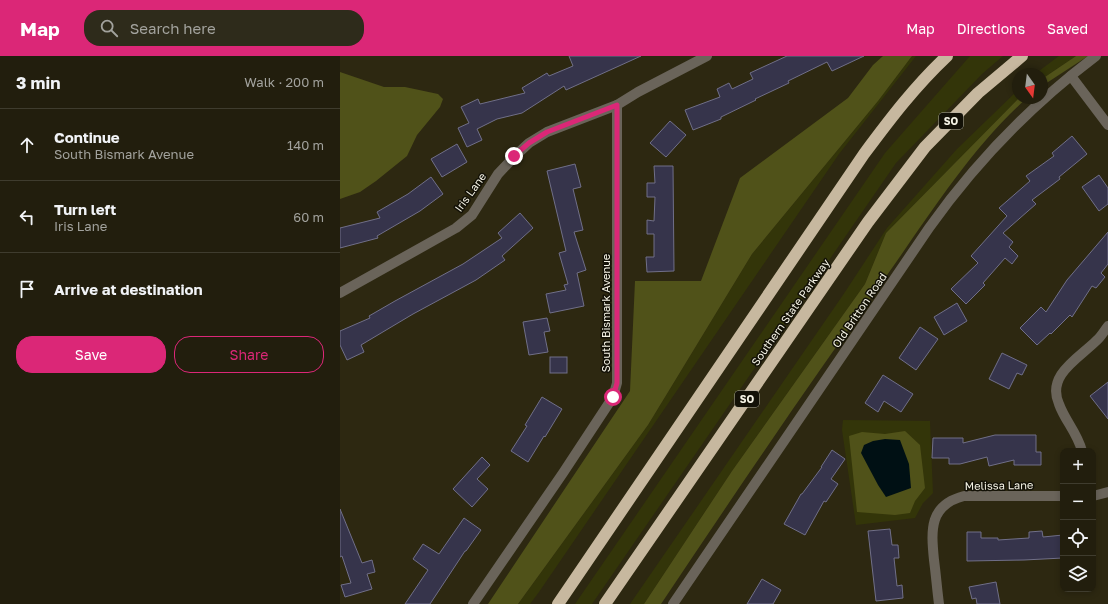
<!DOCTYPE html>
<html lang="en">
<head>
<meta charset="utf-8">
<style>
  body { margin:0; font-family:"Golos Text",sans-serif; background:#2e2b1b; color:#f1f3f6 }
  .controls { position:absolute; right:12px; bottom:12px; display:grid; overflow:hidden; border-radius:8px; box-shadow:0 2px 6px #0003 }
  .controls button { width:36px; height:36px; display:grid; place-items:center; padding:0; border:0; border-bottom:1px solid #3f3c2e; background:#221e0d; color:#f1f3f6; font:20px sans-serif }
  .compass { position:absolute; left:672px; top:12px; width:36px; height:36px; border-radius:50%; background:#221e0d; box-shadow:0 2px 6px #0003; rotate:166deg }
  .stop { position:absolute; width:12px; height:12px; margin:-9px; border:3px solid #db2777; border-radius:50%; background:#fff }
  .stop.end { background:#db2777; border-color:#fff; box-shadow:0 1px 4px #0008 }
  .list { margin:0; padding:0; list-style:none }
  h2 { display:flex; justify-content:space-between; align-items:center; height:52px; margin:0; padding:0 16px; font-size:17px }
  h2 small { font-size:13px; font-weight:400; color:#a2a29d }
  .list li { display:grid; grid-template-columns:26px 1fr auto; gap:12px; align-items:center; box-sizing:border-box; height:72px; padding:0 16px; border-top:1px solid #3f3c2e }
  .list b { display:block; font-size:15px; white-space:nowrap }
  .list p { margin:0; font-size:13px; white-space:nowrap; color:#a2a29d }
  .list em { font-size:13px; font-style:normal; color:#a2a29d }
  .actions { display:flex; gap:8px; padding:12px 16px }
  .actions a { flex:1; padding:9px 0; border:1px solid #db2777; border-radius:16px; text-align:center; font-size:14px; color:#db2777 }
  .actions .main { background:#db2777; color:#fff }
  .icon { flex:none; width:22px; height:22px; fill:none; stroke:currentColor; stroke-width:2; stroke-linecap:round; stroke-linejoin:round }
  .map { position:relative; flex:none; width:768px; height:548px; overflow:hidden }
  header { display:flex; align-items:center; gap:24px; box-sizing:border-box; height:56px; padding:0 20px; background:#db2777; color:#fff }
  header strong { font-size:19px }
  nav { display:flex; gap:22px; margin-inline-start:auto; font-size:14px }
  .search { width:280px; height:36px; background:#2e2b1b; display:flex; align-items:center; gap:10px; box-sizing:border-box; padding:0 14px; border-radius:16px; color:#a2a29d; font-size:15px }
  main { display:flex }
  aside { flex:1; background:#221e0d }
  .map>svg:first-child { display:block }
  .green { fill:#333509 }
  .forest { fill:#505219 }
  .water { fill:#001014 }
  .building { fill:#36344b; stroke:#706f88 }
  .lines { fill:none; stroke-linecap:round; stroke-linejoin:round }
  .street { stroke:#6a645a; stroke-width:10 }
  .highway { stroke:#c7b89f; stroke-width:12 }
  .route { stroke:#db2777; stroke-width:5 }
  .labels { text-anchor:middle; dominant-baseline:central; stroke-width:3; stroke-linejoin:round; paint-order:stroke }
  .shield { fill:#131107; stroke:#b1afa2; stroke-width:1 }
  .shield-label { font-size:10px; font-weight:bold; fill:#f5f3e5 }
  .street-label { font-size:11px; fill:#f5f3e5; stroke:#131107 }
</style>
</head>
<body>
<header>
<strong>Map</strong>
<div class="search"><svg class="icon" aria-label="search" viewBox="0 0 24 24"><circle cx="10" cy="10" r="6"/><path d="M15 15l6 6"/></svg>Search here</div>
<nav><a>Map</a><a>Directions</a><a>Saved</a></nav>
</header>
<main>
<aside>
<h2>3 min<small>Walk · 200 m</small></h2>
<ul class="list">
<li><svg class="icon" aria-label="ahead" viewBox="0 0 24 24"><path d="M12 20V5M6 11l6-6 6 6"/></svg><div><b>Continue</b><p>South Bismark Avenue</p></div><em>140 m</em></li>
<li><svg class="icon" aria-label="left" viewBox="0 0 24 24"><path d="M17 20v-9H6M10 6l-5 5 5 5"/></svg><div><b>Turn left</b><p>Iris Lane</p></div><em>60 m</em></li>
<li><svg class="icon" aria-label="arrive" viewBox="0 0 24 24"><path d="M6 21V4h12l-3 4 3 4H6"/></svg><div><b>Arrive at destination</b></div></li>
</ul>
<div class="actions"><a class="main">Save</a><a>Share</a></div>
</aside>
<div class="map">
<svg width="768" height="548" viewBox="0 0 768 548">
  <rect width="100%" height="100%" fill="#2d2811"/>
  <g class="green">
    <polygon points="572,0 576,0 499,98 199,536 190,548 178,548 308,369 412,198 538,45"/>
    <polygon points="630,0 663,0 642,18 556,107 252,548 235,548 545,97"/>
    <polygon points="719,0 736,0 702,23 702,18 695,18"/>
    <polygon points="678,34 679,42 546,177 525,228 392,415 304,548 290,548 503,239 547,172 617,93"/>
    <polygon points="503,364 590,365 593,437 583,447 575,462 516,469 502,374"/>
  </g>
  <g class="forest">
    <polygon points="543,0 572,0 538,45 412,198 308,369 178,548 148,548 290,335 295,225 361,225 400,122 508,42 533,9"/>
    <polygon points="736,0 748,0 702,30 702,23"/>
    <polygon points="0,16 44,31 65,31 98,38 103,43 100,51 77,79 67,100 36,125 20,136 0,143"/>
    <path d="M 679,42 L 687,42 C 630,93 589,160 545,222 C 468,329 394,439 321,548 L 304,548 L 392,415 L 525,228 L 546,177 Z"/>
    <polygon points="565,375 580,389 585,432 575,445 570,457 555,459 517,456 509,380 522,376 545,378"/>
  </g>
  <polygon class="water" points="545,383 560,384 569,408 571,432 546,441 538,429 521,397 524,389 533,385"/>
  <g class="building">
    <polygon points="229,0 301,0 226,34 224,30 182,57 157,63 137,73 142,84 127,91 118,72 129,67 121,51 138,43 140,48 185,37 182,32 207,17 209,20 233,10"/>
    <polygon points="447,0 524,0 492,15 487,6 448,25 449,27 415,43 416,44 381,61 381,63 353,74 345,54 380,41 377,33 389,27 392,33 413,23 410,17"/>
    <polygon points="330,65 346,79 326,101 310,87"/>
    <polygon points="732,80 747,98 719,121 720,123 692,144 696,148 663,177 673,186 669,191 678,200 672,208 665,202 643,227 645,229 626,248 611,233 638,207 631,200 667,160 659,152 690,125 686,120 714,100 712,97"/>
    <polygon points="117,88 127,106 102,121 91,103"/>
    <polygon points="235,108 241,131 233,133 243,174 234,176 246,214 237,217 244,250 210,257 206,238 226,234 224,229 228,228 219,197 226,195 207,115"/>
    <polygon points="314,110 333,110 334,215 307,216 306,201 314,201 314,178 307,178 307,164 314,165 315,141 307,141 307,127 315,127"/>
    <polygon points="759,119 768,132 768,148 759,155 742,131"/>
    <polygon points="91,121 103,138 80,155 37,180 38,182 0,192 0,172 40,162 37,156 68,138"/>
    <polygon points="180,157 193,172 162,200 165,204 136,224 73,258 21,289 24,296 7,304 0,289 0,275 30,262 29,260 55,245 123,208 162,182 158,177"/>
    <polygon points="768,176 768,208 761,217 765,221 756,232 752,230 732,261 730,259 711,278 710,277 697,289 680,272 701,251 706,256 727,224"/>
    <polygon points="617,247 627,265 604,279 594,261"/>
    <polygon points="207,262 210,275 204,276 208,296 189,299 183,266"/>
    <polygon points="580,271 598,283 576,314 559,302"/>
    <polygon points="662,297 687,309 682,319 677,317 669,333 649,323"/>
    <rect x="210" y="301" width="17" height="16"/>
    <polygon points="543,319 573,338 561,356 544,345 538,356 525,347"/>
    <polygon points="768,326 768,363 750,340"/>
    <polygon points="202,341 222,353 205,381 204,380 188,406 171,395 187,370 185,369"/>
    <polygon points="655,379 696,379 696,396 701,396 701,409 674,409 674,404 649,410 647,401 620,408 609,408 609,402 592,402 593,382 623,382 623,387"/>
    <polygon points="492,394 505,403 491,423 498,428 486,446 484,445 465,479 444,468 461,438 462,438 482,411 481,411"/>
    <polygon points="142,401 150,409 137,423 148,433 132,451 113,433"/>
    <polygon points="0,453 22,507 32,504 35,516 27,518 32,533 5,541 1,529 11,527 2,500 0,501"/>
    <polygon points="124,462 141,474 126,495 125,495 90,548 65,548 88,514 73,503 83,488 99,498"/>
    <polygon points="550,473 552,489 558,489 559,502 554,502 557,530 562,529 563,542 536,545 528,475"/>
    <polygon points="702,475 703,481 723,479 723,502 684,504 627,505 627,476 641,476 641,482 658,482 658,484 689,482 689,476"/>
    <polygon points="422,523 441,534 433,548 407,548"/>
    <polygon points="656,526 660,548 637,548 636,542 632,543 629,531"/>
  </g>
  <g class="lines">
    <g class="street">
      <polyline points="731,20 768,69"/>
      <polyline points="0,237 116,172 132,159 158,118 175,100 189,87 207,76 277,49"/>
      <path d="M 742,395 C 737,376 725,365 719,348 C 706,319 739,302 756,285 C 761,281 764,275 768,270"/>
      <polyline points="753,440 768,436"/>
      <polyline points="133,548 223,417 273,341 277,327 277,49 298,36 367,0"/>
      <path d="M 333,548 L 589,172 C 636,106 691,49 756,0"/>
      <path d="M 599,548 C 597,533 596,519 594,504 C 591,474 589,449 624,440 L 723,440"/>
    </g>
    <g class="highway">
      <path d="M 218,548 L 524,98 C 550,63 575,30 607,0"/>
      <polyline points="265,548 528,166 585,91 638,37 682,0"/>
    </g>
  </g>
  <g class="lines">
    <polyline class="route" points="174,100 189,87 207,76 277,49 277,327 273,341"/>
  </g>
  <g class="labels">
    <g class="shield">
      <rect x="599" y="57" width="24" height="16" rx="3"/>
      <rect x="395" y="335" width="24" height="16" rx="3"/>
    </g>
    <g class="shield-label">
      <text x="611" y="65">SO</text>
      <text x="407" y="343">SO</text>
    </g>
    <g class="street-label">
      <text transform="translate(130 136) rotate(-54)">Iris Lane</text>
      <text transform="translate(519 254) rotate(-56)">Old Britton Road</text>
      <text transform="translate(450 256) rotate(-55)">Southern State Parkway</text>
      <text transform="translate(265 257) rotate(-90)">South Bismark Avenue</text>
      <text transform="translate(659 429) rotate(-1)">Melissa Lane</text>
    </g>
  </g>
</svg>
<div class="controls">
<button>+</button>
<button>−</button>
<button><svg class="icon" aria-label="locate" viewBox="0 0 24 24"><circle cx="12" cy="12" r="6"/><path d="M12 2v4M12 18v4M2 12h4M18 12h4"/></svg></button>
<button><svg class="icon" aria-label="layers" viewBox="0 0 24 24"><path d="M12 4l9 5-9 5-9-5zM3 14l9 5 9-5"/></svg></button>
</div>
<svg class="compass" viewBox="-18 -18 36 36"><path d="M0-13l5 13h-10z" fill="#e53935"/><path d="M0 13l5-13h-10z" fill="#a2a29d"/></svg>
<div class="stop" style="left:273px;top:341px"></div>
<div class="stop end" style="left:174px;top:100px"></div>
</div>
</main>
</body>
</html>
